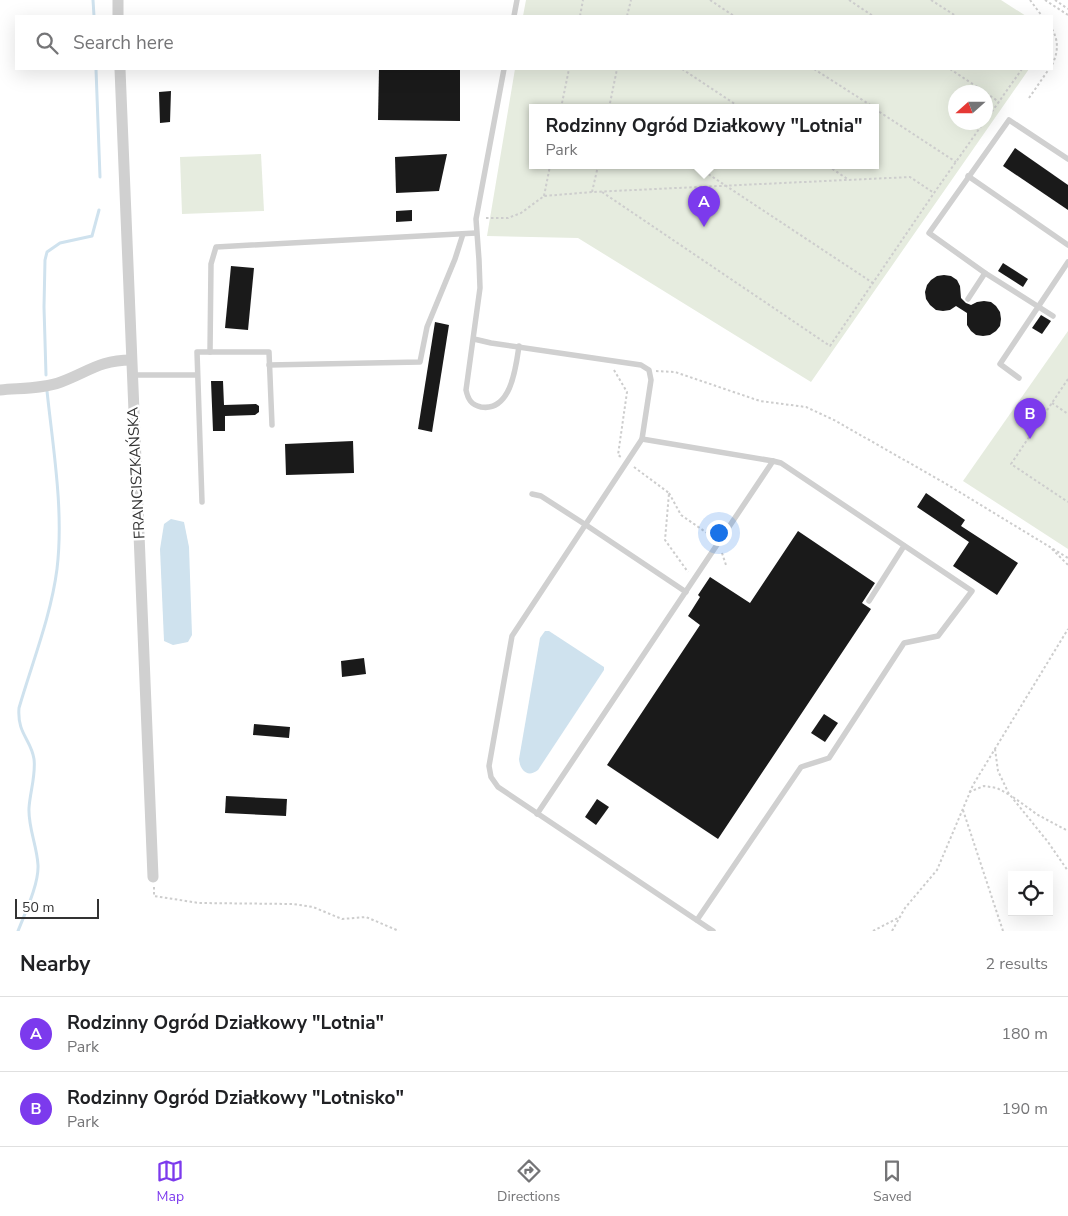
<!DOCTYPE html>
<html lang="en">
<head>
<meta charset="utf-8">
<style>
  body { margin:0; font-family:"Nunito Sans",sans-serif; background:#f6f6f6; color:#202124 }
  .controls { position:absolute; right:15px; bottom:15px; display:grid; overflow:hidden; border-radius:0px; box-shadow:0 5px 20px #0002 }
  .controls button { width:45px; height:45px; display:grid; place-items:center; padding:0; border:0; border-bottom:1px solid #e0e0e0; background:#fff; color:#202124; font:25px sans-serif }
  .compass { position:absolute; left:948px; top:85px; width:45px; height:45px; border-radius:50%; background:#fff; box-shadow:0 5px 20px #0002; rotate:249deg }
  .scale { position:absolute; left:15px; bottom:12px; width:84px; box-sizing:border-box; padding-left:5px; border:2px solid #333; border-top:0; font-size:14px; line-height:18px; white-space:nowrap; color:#333; -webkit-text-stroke:4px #fff; paint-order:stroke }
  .you { position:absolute; left:718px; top:532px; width:18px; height:18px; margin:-12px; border:4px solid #fff; border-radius:50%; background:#1a73e8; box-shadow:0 0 0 8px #1a73e833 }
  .badge { display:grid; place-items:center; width:32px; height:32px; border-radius:50%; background:#7c3aed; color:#fff; font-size:16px; font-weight:700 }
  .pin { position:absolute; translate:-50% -41px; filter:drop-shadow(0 1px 2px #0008) }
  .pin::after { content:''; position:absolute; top:26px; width:18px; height:15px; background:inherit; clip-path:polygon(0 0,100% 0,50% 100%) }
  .popup { position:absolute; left:529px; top:104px; width:350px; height:65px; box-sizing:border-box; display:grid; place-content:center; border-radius:0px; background:#fff; filter:drop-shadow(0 1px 4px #0005); font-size:16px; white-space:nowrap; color:#757577 }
  .popup b { font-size:19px; color:#202124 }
  .popup::after { content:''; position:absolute; left:50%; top:100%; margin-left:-10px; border:10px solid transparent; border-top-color:#fff }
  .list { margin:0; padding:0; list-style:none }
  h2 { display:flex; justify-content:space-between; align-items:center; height:65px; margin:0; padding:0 20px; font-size:21px }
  h2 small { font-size:16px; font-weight:400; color:#757577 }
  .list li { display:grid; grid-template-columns:32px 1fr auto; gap:15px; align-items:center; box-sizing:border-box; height:75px; padding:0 20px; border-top:1px solid #e0e0e0 }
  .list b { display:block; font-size:19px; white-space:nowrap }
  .list p { margin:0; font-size:16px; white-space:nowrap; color:#757577 }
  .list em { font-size:16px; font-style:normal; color:#757577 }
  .icon { flex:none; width:28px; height:28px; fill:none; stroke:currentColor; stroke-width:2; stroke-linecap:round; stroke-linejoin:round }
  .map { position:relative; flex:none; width:1068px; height:931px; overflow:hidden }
  .search { position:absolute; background:#fff; box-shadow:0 5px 20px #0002; left:15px; right:15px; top:15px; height:55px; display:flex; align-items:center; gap:12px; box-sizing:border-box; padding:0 18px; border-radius:0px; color:#757577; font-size:19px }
  .sheet { height:215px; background:#fff }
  nav { display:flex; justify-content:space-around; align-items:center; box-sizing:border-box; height:70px; border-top:1px solid #e0e0e0; background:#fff; font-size:14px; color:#757577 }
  nav a { display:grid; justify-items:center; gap:2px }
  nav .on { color:#7c3aed }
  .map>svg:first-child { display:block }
  .green { fill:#e6ecdf; fill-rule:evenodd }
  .water { fill:#cfe2ee }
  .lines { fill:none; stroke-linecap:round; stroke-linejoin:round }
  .stream { stroke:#cfe2ee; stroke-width:3 }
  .building { fill:#1a1a1a }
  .path { stroke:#cdcdcd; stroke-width:2; stroke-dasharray:2.5 2.5; stroke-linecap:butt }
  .service { stroke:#d0d0d0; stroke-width:5.5 }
  .minor { stroke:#d0d0d0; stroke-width:11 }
  .labels { text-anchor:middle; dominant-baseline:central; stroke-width:5; stroke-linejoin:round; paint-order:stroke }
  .street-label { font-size:15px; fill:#333; stroke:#fff }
</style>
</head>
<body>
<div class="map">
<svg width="1068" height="931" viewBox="0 0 1068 931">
  <rect width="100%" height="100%" fill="#fff"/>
  <g class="green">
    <polygon points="526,0 1001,0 1026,16 523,16"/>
    <path d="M 515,69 L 1029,69 L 811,382 L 578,238 L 487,236 ZM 956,92 L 986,92 L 986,122 L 956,122 ZM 875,108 L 875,166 L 533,166 L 533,108 Z"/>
    <polygon points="261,154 264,211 182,214 180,157"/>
    <polygon points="1068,331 1068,549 963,481"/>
  </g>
  <g class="water">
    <polygon points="171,519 184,522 189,547 192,635 188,642 173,645 164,641 160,549 164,524"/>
    <path d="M 545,631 L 549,631 L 604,667 L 604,670 L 538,770 C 528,778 520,771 519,759 L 540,638 Z"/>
  </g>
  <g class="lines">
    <g class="stream">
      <polyline points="93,0 94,16"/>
      <polyline points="96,69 100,177"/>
      <polyline points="46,375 44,307 45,260 47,252 60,243 92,236 99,210"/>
      <path d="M 18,931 C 25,913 39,884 38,865 C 37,846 28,827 29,808 C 30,792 36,775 34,759 C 31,739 17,734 19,708 C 32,663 51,616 57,569 C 64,511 53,448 47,391"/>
    </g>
  </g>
  <g class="building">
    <polygon points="379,69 460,69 460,121 378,120"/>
    <polygon points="171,91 170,122 160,123 159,92"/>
    <polygon points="1015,148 1068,185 1068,210 1003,166"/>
    <polygon points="447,154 439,191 396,193 395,157"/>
    <polygon points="412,210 412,221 396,222 396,211"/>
    <polygon points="1003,263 1028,279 1023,287 998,271"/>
    <polygon points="231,266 254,268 248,330 225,328"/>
    <polygon points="944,275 951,276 957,280 960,286 961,298 966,303 971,305 977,302 984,301 991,302 996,306 1000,312 1001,319 1000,326 996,331 990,335 983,336 976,335 971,331 967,325 967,313 956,306 950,310 943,311 936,310 930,305 926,299 925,292 927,285 931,280 937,276"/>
    <polygon points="1041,315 1051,321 1042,334 1032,328"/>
    <polygon points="435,322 449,325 432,432 418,429"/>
    <polygon points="211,381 223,381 224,405 256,404 259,406 259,412 255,415 225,416 225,431 213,431"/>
    <polygon points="353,441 354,473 286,475 285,444"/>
    <polygon points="926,493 965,520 961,526 1018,563 997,595 953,566 969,542 917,507"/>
    <polygon points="798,531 875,583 862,603 871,609 718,839 607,765 700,625 688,616 700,597 698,595 710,577 750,603"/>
    <polygon points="364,658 366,674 342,677 341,661"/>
    <polygon points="824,714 838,723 825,742 811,733"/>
    <polygon points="254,724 290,727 289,738 253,735"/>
    <polygon points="226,796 287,799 286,816 225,813"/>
    <polygon points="597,799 609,807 596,825 585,817"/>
  </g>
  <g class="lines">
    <g class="path">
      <polyline points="710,0 734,16"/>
      <polyline points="849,0 873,16"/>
      <polyline points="931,0 956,16"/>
      <polyline points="1030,0 1042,16"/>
      <polyline points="1045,0 1068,15"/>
      <polyline points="1055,0 1068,9"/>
      <polyline points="580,16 583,0"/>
      <polyline points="627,16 631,0"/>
      <path d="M 1052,29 C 1059,41 1058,53 1052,65"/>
      <polyline points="682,69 741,108"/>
      <polyline points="814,69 875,108"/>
      <polyline points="950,69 985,92"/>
      <polyline points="986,93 999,102"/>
      <polyline points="1029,98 1049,69"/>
      <polyline points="561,108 569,69"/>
      <polyline points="609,108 617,69"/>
      <polyline points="875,109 956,162"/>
      <polyline points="986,120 1022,69"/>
      <polyline points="696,166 873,283"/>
      <polyline points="828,166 849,180"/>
      <polyline points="592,192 598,166"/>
      <polyline points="602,192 830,346 934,193 984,122"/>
      <polyline points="544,196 550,166"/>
      <polyline points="486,218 508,218 521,213 544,196 592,192 910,177 934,193"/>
      <polyline points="614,370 627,392 618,455 621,457"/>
      <polyline points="656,371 675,372 760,401 806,407 834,420 943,482 1068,558"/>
      <polyline points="1068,379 1011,464 1068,502"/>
      <polyline points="1052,403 1068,414"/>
      <polyline points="634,467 669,493 665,540 688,572"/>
      <polyline points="669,493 681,515 707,533 712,539"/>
      <polyline points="1052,549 1068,565"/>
      <polyline points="722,553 726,565"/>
      <polyline points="995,749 998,771 1009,794"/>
      <polyline points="969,792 984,786 997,788 1010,795 1048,842 1068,871"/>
      <polyline points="1013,797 1038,815 1068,831"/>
      <polyline points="963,810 1003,931"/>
      <polyline points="154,887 154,896 199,903 293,904 313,907 342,919 366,917 399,931"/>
      <polyline points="873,931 898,918"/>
      <polyline points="892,931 905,908 937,870 973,785 1068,629"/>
    </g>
    <g class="service">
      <polyline points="514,16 517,0"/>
      <path d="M 504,69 L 476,219 L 479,260 L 480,288 L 466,390 C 468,399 471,405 481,407 C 511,412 516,367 519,346"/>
      <polyline points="968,176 1068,245"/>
      <polyline points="968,299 985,273"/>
      <polyline points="1053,316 985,273 929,233 1009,120 1068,159"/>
      <polyline points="474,339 491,343 641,365 649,370 651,380 642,439 512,636 489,766 491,777 498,787 713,931"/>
      <polyline points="210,352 269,352 272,425"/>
      <polyline points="269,365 420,362 427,327 455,259 463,234"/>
      <polyline points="132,375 197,375"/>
      <polyline points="1019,378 1000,364 1068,262"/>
      <polyline points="642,439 773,461 781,463 972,591 938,636 904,643 829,758 801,767 697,920"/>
      <polyline points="532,494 541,496 586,525 686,592"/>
      <polyline points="202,502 197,352 210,352 211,264 216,247 476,233"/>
      <polyline points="869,601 904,546"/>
      <polyline points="537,814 773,461"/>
    </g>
    <g class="minor">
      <polyline points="118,0 118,16"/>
      <path d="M 120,69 C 130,338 143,607 153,877"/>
      <path d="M 0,390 C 20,388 42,389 61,382 C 88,372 100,360 131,360"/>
    </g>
  </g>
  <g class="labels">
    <g class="street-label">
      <text transform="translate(136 473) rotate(-93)">FRANCISZKAŃSKA</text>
    </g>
  </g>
</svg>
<div class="controls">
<button><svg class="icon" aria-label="locate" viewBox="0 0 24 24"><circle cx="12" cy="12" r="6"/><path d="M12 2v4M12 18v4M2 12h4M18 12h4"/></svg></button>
</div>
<svg class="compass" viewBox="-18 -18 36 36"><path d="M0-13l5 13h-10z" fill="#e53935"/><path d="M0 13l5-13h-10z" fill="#757577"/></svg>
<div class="scale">50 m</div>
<div class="you"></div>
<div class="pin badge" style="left:704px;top:227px">A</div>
<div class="popup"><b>Rodzinny Ogród Działkowy &quot;Lotnia&quot;</b>Park</div>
<div class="pin badge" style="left:1030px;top:439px">B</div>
<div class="search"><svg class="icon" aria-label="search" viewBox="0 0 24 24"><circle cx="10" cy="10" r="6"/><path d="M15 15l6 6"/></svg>Search here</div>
</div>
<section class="sheet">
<h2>Nearby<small>2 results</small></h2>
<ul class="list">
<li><span class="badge">A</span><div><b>Rodzinny Ogród Działkowy &quot;Lotnia&quot;</b><p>Park</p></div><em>180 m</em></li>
<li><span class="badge">B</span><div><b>Rodzinny Ogród Działkowy &quot;Lotnisko&quot;</b><p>Park</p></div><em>190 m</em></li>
</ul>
</section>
<nav>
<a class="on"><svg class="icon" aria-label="map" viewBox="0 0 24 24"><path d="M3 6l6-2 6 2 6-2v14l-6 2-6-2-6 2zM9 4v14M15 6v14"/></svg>Map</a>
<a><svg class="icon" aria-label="directions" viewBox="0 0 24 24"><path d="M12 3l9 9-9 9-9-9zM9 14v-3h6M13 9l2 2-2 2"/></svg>Directions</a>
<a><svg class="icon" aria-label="saved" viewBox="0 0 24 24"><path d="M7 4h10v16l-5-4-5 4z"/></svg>Saved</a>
</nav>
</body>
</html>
